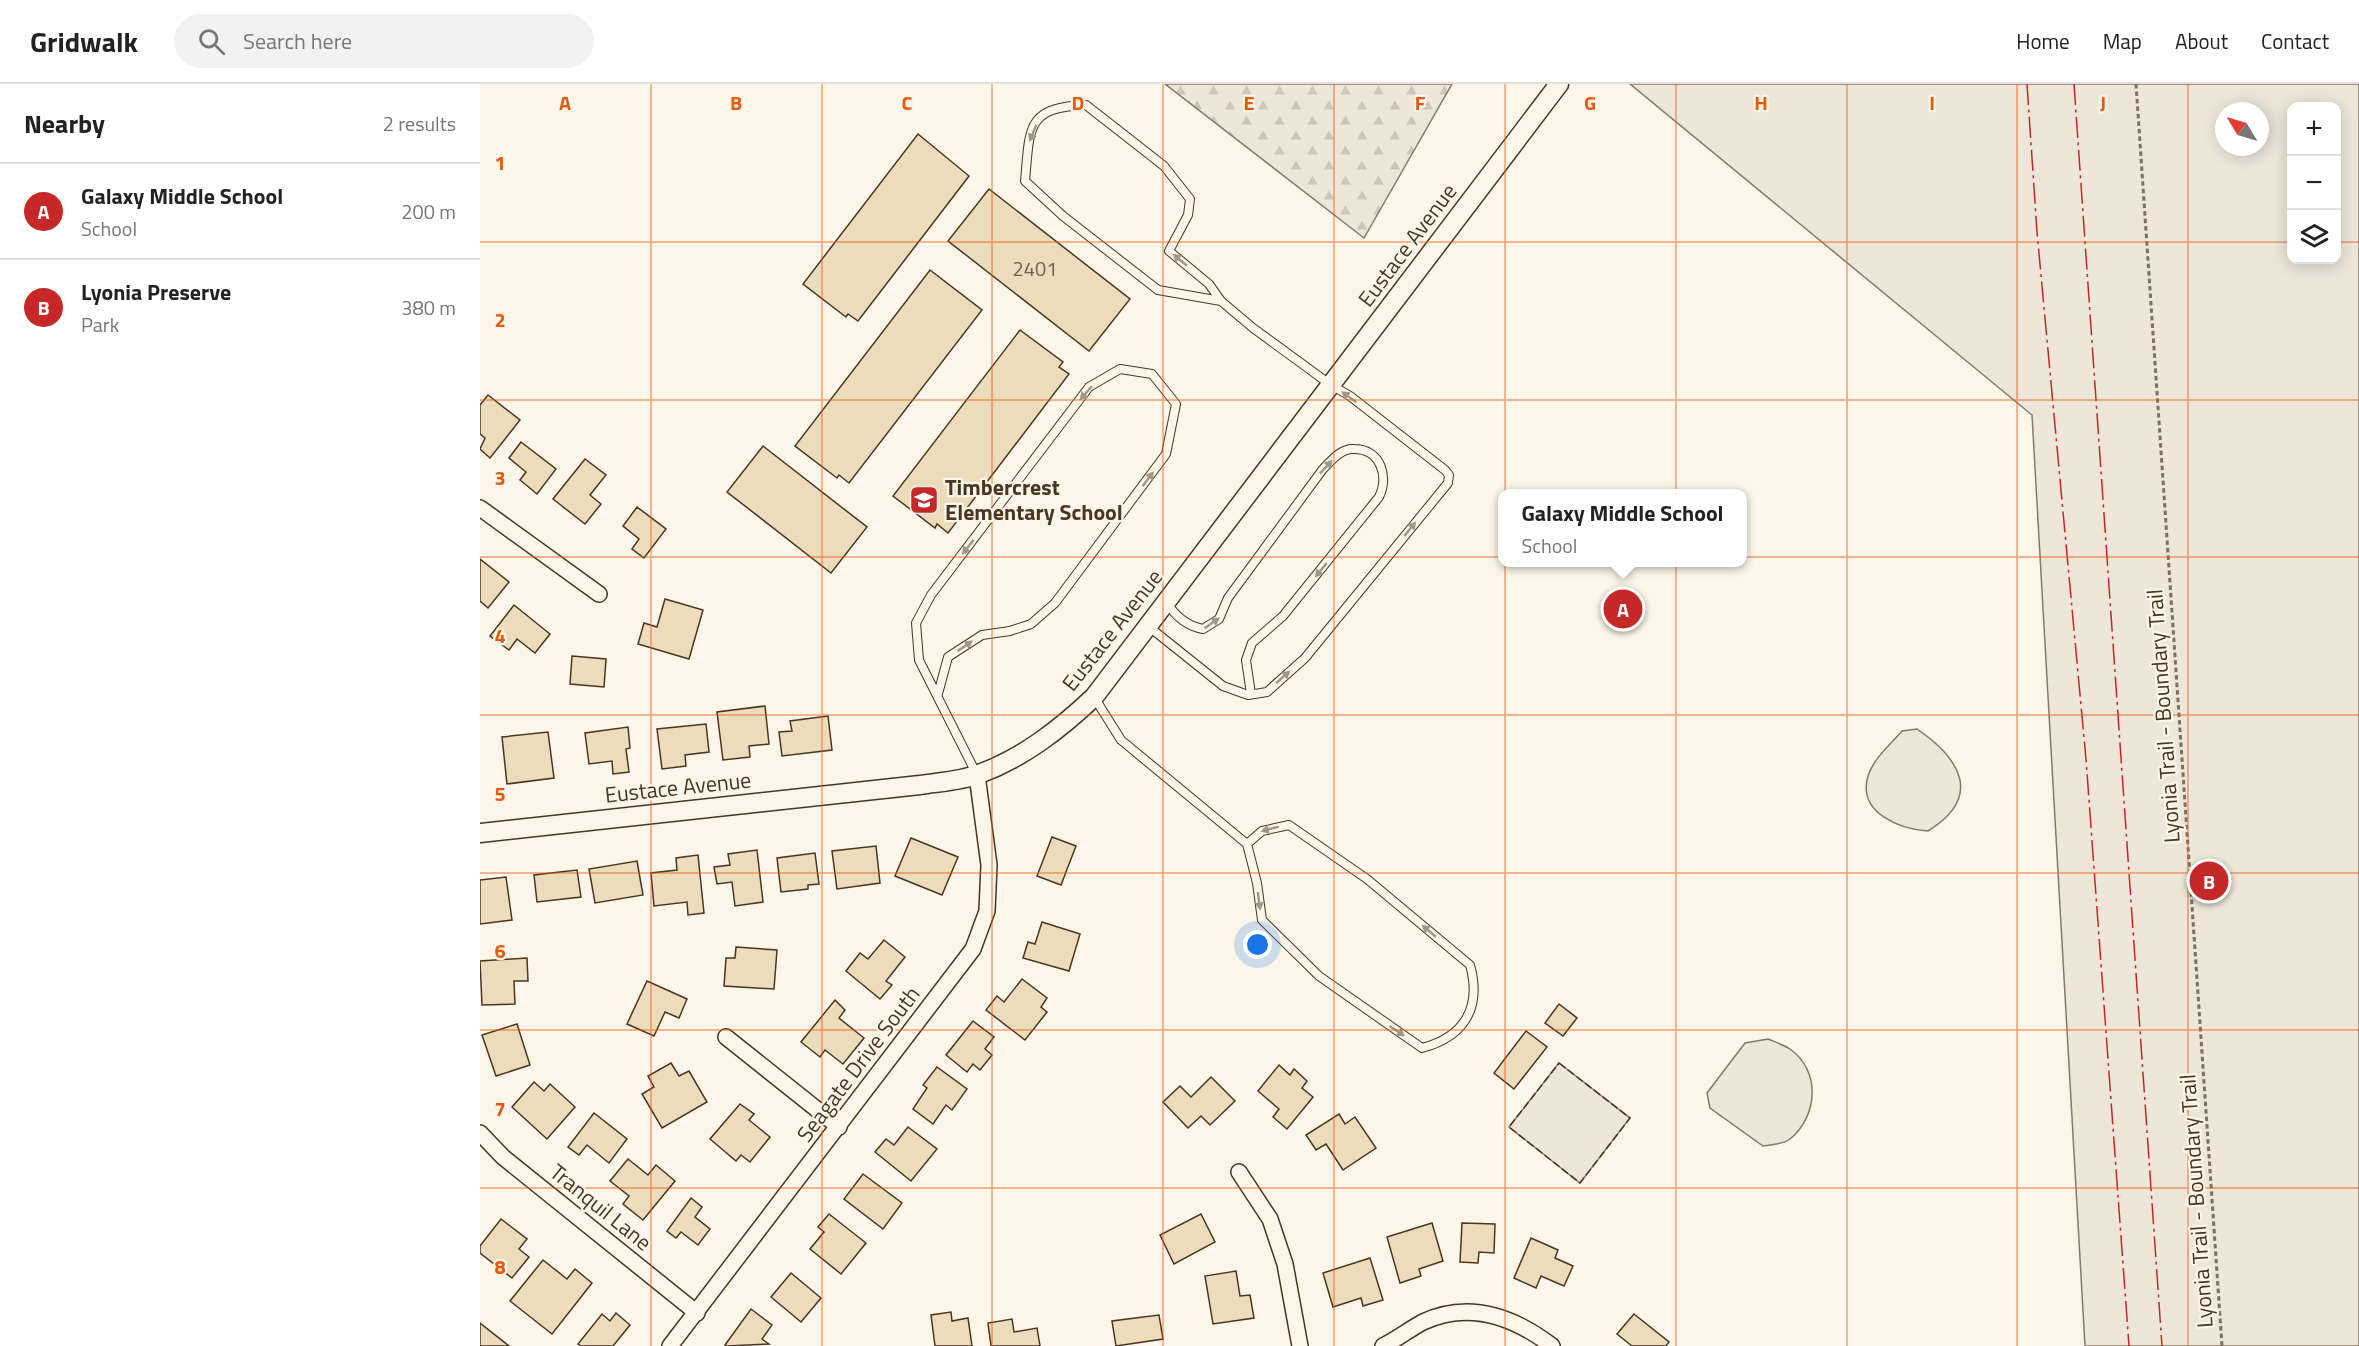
<!DOCTYPE html>
<html lang="en">
<head>
<meta charset="utf-8">
<style>
  body { margin:0; font-family:"Titillium Web",sans-serif; background:#f2f2f2; color:#222 }
  .controls { position:absolute; right:18px; top:18px; display:grid; overflow:hidden; border-radius:12px; box-shadow:0 3px 15px #0003 }
  .controls button { width:54px; height:54px; display:grid; place-items:center; padding:0; border:0; border-bottom:2px solid #e0e0e0; background:#fff; color:#222; font:30px sans-serif }
  .compass { position:absolute; left:1735px; top:18px; width:54px; height:54px; border-radius:50%; background:#fff; box-shadow:0 3px 15px #0003; rotate:308deg }
  .you { position:absolute; left:778px; top:861px; width:21px; height:21px; margin:-15px; border:4px solid #fff; border-radius:50%; background:#1a73e8; box-shadow:0 0 0 9px #1a73e833 }
  .badge { display:grid; place-items:center; width:39px; height:39px; border-radius:50%; background:#c62828; color:#fff; font-size:20px; font-weight:700 }
  .pin { position:absolute; translate:-50% -50%; border:3px solid #fff; box-shadow:0 2px 6px #0006 }
  .popup { position:absolute; left:1018px; top:405px; width:249px; height:78px; box-sizing:border-box; display:grid; place-content:center; border-radius:12px; background:#fff; filter:drop-shadow(0 2px 4px #0005); font-size:20px; white-space:nowrap; color:#767676 }
  .popup b { font-size:22px; color:#222 }
  .popup::after { content:''; position:absolute; left:50%; top:100%; margin-left:-12px; border:12px solid transparent; border-top-color:#fff }
  .list { margin:0; padding:0; list-style:none }
  h2 { display:flex; justify-content:space-between; align-items:center; height:78px; margin:0; padding:0 24px; font-size:26px }
  h2 small { font-size:20px; font-weight:400; color:#767676 }
  .list li { display:grid; grid-template-columns:39px 1fr auto; gap:18px; align-items:center; box-sizing:border-box; height:96px; padding:0 24px; border-top:2px solid #e0e0e0 }
  .list b { display:block; font-size:22px; white-space:nowrap }
  .list p { margin:0; font-size:20px; white-space:nowrap; color:#767676 }
  .list em { font-size:20px; font-style:normal; color:#767676 }
  .icon { flex:none; width:33px; height:33px; fill:none; stroke:currentColor; stroke-width:2; stroke-linecap:round; stroke-linejoin:round }
  .map { position:relative; flex:none; width:1879px; height:1262px; overflow:hidden }
  header { display:flex; align-items:center; gap:36px; box-sizing:border-box; height:84px; padding:0 30px; background:#fff; border-bottom:2px solid #e0e0e0 }
  header strong { font-size:28px }
  nav { display:flex; gap:33px; margin-inline-start:auto; font-size:21px }
  .search { width:420px; height:54px; background:#f2f2f2; display:flex; align-items:center; gap:15px; box-sizing:border-box; padding:0 21px; border-radius:33px; color:#767676; font-size:22px }
  main { display:flex }
  aside { flex:1; background:#fff }
  .map>svg:first-child { display:block }
  .forest { fill:url(#forest-firs); stroke:#887966; stroke-width:1.5 }
  .park { fill:#ede6d9; stroke:#887966; stroke-width:1.5; fill-rule:evenodd }
  .building { fill:#ecdcbc; stroke:#4a3520; stroke-width:1.5 }
  .lines { fill:none; stroke-linecap:round; stroke-linejoin:round }
  .service-casing { stroke:#4a3520; stroke-width:10 }
  .minor-casing { stroke:#4a3520; stroke-width:18 }
  .tertiary-casing { stroke:#4a3520; stroke-width:21 }
  .path { stroke:#7f6f5c; stroke-width:3; stroke-dasharray:4.5 3; stroke-linecap:butt }
  .service { stroke:#fbf6e9; stroke-width:8 }
  .minor { stroke:#fbf6e9; stroke-width:15 }
  .tertiary { stroke:#fbf6e9; stroke-width:18 }
  .fence { stroke:#4a3520; stroke-width:1.5; stroke-dasharray:8 3; stroke-linecap:butt }
  .power { stroke:#c62828; stroke-width:1.5; stroke-dasharray:21 4.5 3 4.5; stroke-linecap:butt }
  .oneway { fill:#a29684 }
  .grid { fill:none; stroke:#e8590c; stroke-width:1.5; stroke-opacity:0.55 }
  .labels { text-anchor:middle; dominant-baseline:central; stroke-width:4.5; stroke-linejoin:round; paint-order:stroke }
  .number-label { font-size:20px; fill:#725f47 }
  .street-label { font-size:22px; fill:#4a3520; stroke:#fbf6e9 }
  .poi-label { font-size:22px; font-weight:bold; fill:#4a3520; stroke:#fbf6e9; text-anchor:start }
  .grid-label { font-size:20px; text-anchor:middle; font-weight:bold; fill:#e8590c; stroke:#fbf6e9; stroke-width:4.5; stroke-linejoin:round; paint-order:stroke }
</style>
</head>
<body>
<header>
<strong>Gridwalk</strong>
<div class="search"><svg class="icon" aria-label="search" viewBox="0 0 24 24"><circle cx="10" cy="10" r="6"/><path d="M15 15l6 6"/></svg>Search here</div>
<nav><a>Home</a><a>Map</a><a>About</a><a>Contact</a></nav>
</header>
<main>
<aside>
<h2>Nearby<small>2 results</small></h2>
<ul class="list">
<li><span class="badge">A</span><div><b>Galaxy Middle School</b><p>School</p></div><em>200 m</em></li>
<li><span class="badge">B</span><div><b>Lyonia Preserve</b><p>Park</p></div><em>380 m</em></li>
</ul>
</aside>
<div class="map">
<svg width="1879" height="1262" viewBox="0 0 1879 1262">
  <defs>
    <pattern id="forest-firs" width="22" height="20" patternUnits="userSpaceOnUse" patternTransform="scale(1.5)"><rect width="22" height="20" fill="#ede6d9"/><path d="M5 1l3.5 6h-7zM16 11l3.5 6h-7z" fill="#cdc6ba"/></pattern>
  </defs>
  <rect width="100%" height="100%" fill="#fbf6e9"/>
  <polygon class="forest" points="685,0 972,0 884,154"/>
  <g class="park">
    <path d="M 1150,0 L 1879,0 L 1879,1262 L 1605,1262 L 1552,331 ZM 1856,22 L 1856,176 L 1812,176 L 1812,22 ZM 1744,27 L 1780,27 L 1780,63 L 1744,63 Z"/>
    <path d="M 1437,645 C 1481,675 1503,713 1448,747 C 1420,745 1377,729 1388,692 C 1393,675 1411,660 1422,647 Z"/>
    <path d="M 1288,955 C 1295,958 1304,961 1310,965 C 1341,987 1338,1032 1310,1055 C 1304,1060 1290,1061 1283,1062 L 1230,1024 L 1227,1009 L 1265,959 Z"/>
    <polygon points="1079,979 1150,1034 1100,1099 1029,1043"/>
  </g>
  <g class="building">
    <polygon points="438,50 489,92 378,237 368,230 366,233 323,200"/>
    <polygon points="509,105 650,215 609,267 468,157"/>
    <polygon points="450,186 502,226 369,399 359,391 357,394 315,362"/>
    <polygon points="540,246 583,278 579,283 589,290 468,449 457,440 455,444 413,412"/>
    <polygon points="8,311 40,336 10,374 0,365 5,354 0,350 0,321"/>
    <polygon points="41,358 76,385 57,410 40,396 46,388 29,374"/>
    <polygon points="283,362 387,443 351,489 247,408"/>
    <polygon points="105,375 126,391 110,411 121,420 105,440 73,415"/>
    <polygon points="157,423 186,445 164,474 152,465 159,455 143,442"/>
    <polygon points="0,475 29,498 8,524 0,517"/>
    <polygon points="185,515 223,526 209,575 158,560 164,539 177,543"/>
    <polygon points="34,521 70,550 55,569 37,555 29,566 10,552"/>
    <polygon points="92,572 126,575 124,603 90,600"/>
    <polygon points="285,622 289,660 269,662 270,673 243,676 237,628"/>
    <polygon points="348,632 352,666 302,672 299,648 312,647 310,637"/>
    <polygon points="226,640 229,668 205,671 206,682 182,685 177,645"/>
    <polygon points="148,643 150,664 146,665 149,688 133,690 132,677 109,680 105,649"/>
    <polygon points="68,648 74,694 27,700 22,653"/>
    <polygon points="572,753 596,762 581,801 557,792"/>
    <polygon points="431,754 478,773 462,811 415,792"/>
    <polygon points="396,762 400,799 357,805 352,767"/>
    <polygon points="277,766 283,818 255,822 252,798 237,800 234,783 250,781 248,770"/>
    <polygon points="335,769 339,800 328,801 328,805 301,808 297,774"/>
    <polygon points="218,771 224,829 208,831 207,818 174,822 171,789 197,786 196,774"/>
    <polygon points="157,777 163,811 115,819 109,785"/>
    <polygon points="97,786 101,813 57,818 54,791"/>
    <polygon points="26,793 32,836 0,840 0,796"/>
    <polygon points="562,838 600,850 589,887 543,874 548,858 555,860"/>
    <polygon points="404,856 425,873 406,897 412,901 400,915 366,887 380,869 388,875"/>
    <polygon points="256,863 297,866 294,905 244,902 246,874 255,874"/>
    <polygon points="47,874 48,897 34,897 35,920 2,921 0,877"/>
    <polygon points="542,895 567,914 561,923 567,928 545,956 506,926 517,912 524,918"/>
    <polygon points="167,897 207,915 199,934 185,928 174,952 147,940"/>
    <polygon points="355,916 365,926 359,934 384,954 363,980 345,966 340,973 321,958"/>
    <polygon points="1079,920 1097,934 1083,952 1065,939"/>
    <polygon points="493,937 514,953 505,965 512,971 500,986 493,980 487,988 466,971"/>
    <polygon points="37,940 50,981 16,992 2,951"/>
    <polygon points="1046,947 1067,963 1034,1005 1014,989"/>
    <polygon points="191,979 199,992 209,987 227,1018 182,1044 162,1010 174,1003 168,992"/>
    <polygon points="799,981 810,991 814,985 827,997 822,1004 833,1013 807,1045 793,1033 799,1025 778,1007"/>
    <polygon points="457,983 487,1005 472,1026 466,1021 453,1040 433,1025 447,1004 443,1001"/>
    <polygon points="731,993 755,1017 730,1041 721,1032 708,1044 683,1018 700,1002 711,1013"/>
    <polygon points="54,998 64,1007 70,1000 95,1023 67,1055 32,1023"/>
    <polygon points="260,1020 274,1030 269,1036 290,1053 270,1078 261,1071 256,1077 230,1055"/>
    <polygon points="114,1029 147,1055 129,1079 107,1061 99,1071 88,1063"/>
    <polygon points="859,1030 865,1040 875,1033 896,1064 863,1086 846,1060 836,1066 826,1051"/>
    <polygon points="428,1043 457,1065 431,1097 395,1068 406,1055 414,1061"/>
    <polygon points="148,1075 168,1091 176,1081 195,1097 163,1136 143,1120 149,1112 130,1097"/>
    <polygon points="383,1090 422,1119 403,1145 364,1115"/>
    <polygon points="211,1114 222,1123 215,1133 230,1145 218,1161 201,1148 196,1154 187,1147"/>
    <polygon points="349,1130 386,1159 361,1190 330,1165 344,1148 338,1143"/>
    <polygon points="721,1130 735,1158 694,1180 680,1151"/>
    <polygon points="21,1135 47,1155 39,1165 49,1173 32,1194 0,1169 0,1162"/>
    <polygon points="952,1139 963,1177 939,1185 941,1192 920,1199 907,1153"/>
    <polygon points="982,1139 1015,1140 1014,1169 999,1168 998,1179 980,1178"/>
    <polygon points="1051,1154 1078,1166 1075,1174 1093,1182 1084,1202 1061,1192 1056,1204 1034,1194"/>
    <polygon points="890,1174 903,1216 883,1222 881,1214 853,1223 843,1189"/>
    <polygon points="63,1176 87,1195 95,1185 112,1199 72,1250 30,1217"/>
    <polygon points="756,1187 760,1212 770,1211 774,1234 733,1240 725,1192"/>
    <polygon points="311,1189 341,1214 321,1238 291,1213"/>
    <polygon points="271,1225 292,1241 282,1255 289,1260 247,1262 245,1261"/>
    <polygon points="471,1228 472,1237 488,1234 492,1262 455,1262 451,1231"/>
    <polygon points="136,1229 150,1241 133,1262 101,1262 98,1260 122,1230 130,1237"/>
    <polygon points="1154,1230 1189,1258 1186,1262 1152,1262 1137,1250"/>
    <polygon points="679,1231 683,1255 636,1262 632,1237"/>
    <polygon points="532,1235 534,1248 557,1244 560,1262 511,1262 508,1239"/>
    <polygon points="0,1239 29,1262 0,1262"/>
  </g>
  <g class="lines">
    <g class="service-casing">
      <g id="service">
        <path d="M 687,519 C 696,533 707,542 723,545 L 739,535 L 748,514 L 843,385 C 851,377 861,364 874,365 C 901,365 909,393 899,413 L 803,532 L 772,559 L 766,576 L 771,610"/>
        <path d="M 668,542 L 743,602 L 768,611 L 787,608 L 825,574 L 968,399 L 969,391 L 965,386 L 870,312 L 851,301 L 773,244 L 741,217 L 729,200 L 689,167 L 708,131 L 710,115 L 684,82 L 606,21 C 545,23 550,45 545,97 L 583,132 L 678,206 L 741,217"/>
        <polyline points="458,610 468,573 502,551 530,547 551,540 575,519 686,370 696,320 672,290 640,285 609,303 451,511 436,539 439,576 497,691"/>
        <path d="M 614,613 L 641,656 L 767,760 L 777,799 L 782,836 L 839,892 L 942,964 C 984,953 1002,924 990,881 L 887,795 L 809,741 L 782,747 L 767,760"/>
      </g>
    </g>
    <g class="minor-casing">
      <g id="minor">
        <polyline points="0,424 119,510"/>
        <polyline points="246,953 359,1043"/>
        <polyline points="0,1049 23,1073 217,1229"/>
        <polyline points="759,1088 790,1135 805,1180 820,1262"/>
        <polyline points="190,1262 493,865 507,827 509,781 497,691"/>
        <path d="M 903,1262 C 917,1255 930,1245 943,1238 C 990,1216 1034,1233 1072,1262"/>
      </g>
    </g>
    <g class="tertiary-casing">
      <path id="tertiary" d="M 0,749 L 440,701 C 459,698 481,697 499,690 C 543,674 580,645 614,613 L 1079,0"/>
    </g>
    <polyline class="path" points="1656,0 1742,1262"/>
    <use href="#service" class="service"/>
    <use href="#minor" class="minor"/>
    <use href="#tertiary" class="tertiary"/>
    <polygon class="fence" points="1079,979 1150,1034 1100,1099 1029,1043"/>
    <g class="power">
      <polyline points="1547,0 1557,148 1606,675 1649,1262"/>
      <polyline points="1594,0 1682,1262"/>
    </g>
  </g>
  <defs><path id="oneway-solid" d="M-6-.8H1V-3.2L6.5 0L1 3.2V.8H-6Z" transform="scale(1.5)"/></defs>
  <g class="oneway">
    <use href="#oneway-solid" transform="translate(553 49) rotate(112)"/>
    <use href="#oneway-solid" transform="translate(700 176) rotate(-140)"/>
    <use href="#oneway-solid" transform="translate(606 309) rotate(131)"/>
    <use href="#oneway-solid" transform="translate(869 313) rotate(-144)"/>
    <use href="#oneway-solid" transform="translate(846 383) rotate(-47)"/>
    <use href="#oneway-solid" transform="translate(668 395) rotate(-53)"/>
    <use href="#oneway-solid" transform="translate(930 445) rotate(-51)"/>
    <use href="#oneway-solid" transform="translate(488 463) rotate(128)"/>
    <use href="#oneway-solid" transform="translate(841 486) rotate(129)"/>
    <use href="#oneway-solid" transform="translate(732 539) rotate(-35)"/>
    <use href="#oneway-solid" transform="translate(485 562) rotate(-34)"/>
    <use href="#oneway-solid" transform="translate(803 593) rotate(-42)"/>
    <use href="#oneway-solid" transform="translate(790 745) rotate(165)"/>
    <use href="#oneway-solid" transform="translate(779 817) rotate(83)"/>
    <use href="#oneway-solid" transform="translate(949 847) rotate(-140)"/>
    <use href="#oneway-solid" transform="translate(917 947) rotate(33)"/>
  </g>
  <path class="grid" d="M 171,0 L 171,1262M 342,0 L 342,1262M 512,0 L 512,1262M 683,0 L 683,1262M 854,0 L 854,1262M 1025,0 L 1025,1262M 1196,0 L 1196,1262M 1367,0 L 1367,1262M 1537,0 L 1537,1262M 1708,0 L 1708,1262M 0,158 L 1812,158M 1856,158 L 1879,158M 0,316 L 1879,316M 0,473 L 1879,473M 0,631 L 1879,631M 0,789 L 1879,789M 0,946 L 1879,946M 0,1104 L 1879,1104"/>
  <defs>
    <g id="school-square" transform="scale(1.5)"><rect x="-9" y="-9" width="18" height="18" rx="4" fill="#c62828" stroke="#fbf6e9"/><path d="M0-5L7-2L0 1L-7-2ZM-4 1L0 2.5L4 1V4Q0 6-4 4Z" fill="#fff"/></g>
  </defs>
  <g fill-rule="evenodd">
    <use href="#school-square" x="444" y="416"/>
  </g>
  <g class="labels">
    <g class="number-label">
      <text x="555" y="184">2401</text>
    </g>
    <g class="street-label">
      <text transform="translate(927 161) rotate(-53)">Eustace Avenue</text>
      <text transform="translate(632 546) rotate(-52)">Eustace Avenue</text>
      <text transform="translate(1683 632) rotate(-94)">Lyonia Trail - Boundary Trail</text>
      <text transform="translate(198 703) rotate(-6)">Eustace Avenue</text>
      <text transform="translate(378 980) rotate(-53)">Seagate Drive South</text>
      <text transform="translate(1716 1117) rotate(-94)">Lyonia Trail - Boundary Trail</text>
      <text transform="translate(121 1123) rotate(39)">Tranquil Lane</text>
    </g>
    <g class="poi-label">
      <text x="465" y="403">Timbercrest<tspan x="465" dy="25">Elementary School</tspan></text>
    </g>
  </g>
  <g class="grid-label">
    <text x="85" y="26">A</text>
    <text x="256" y="26">B</text>
    <text x="427" y="26">C</text>
    <text x="598" y="26">D</text>
    <text x="769" y="26">E</text>
    <text x="940" y="26">F</text>
    <text x="1110" y="26">G</text>
    <text x="1281" y="26">H</text>
    <text x="1452" y="26">I</text>
    <text x="1623" y="26">J</text>
    <text x="20" y="86">1</text>
    <text x="20" y="243">2</text>
    <text x="20" y="401">3</text>
    <text x="20" y="559">4</text>
    <text x="20" y="717">5</text>
    <text x="20" y="874">6</text>
    <text x="20" y="1032">7</text>
    <text x="20" y="1190">8</text>
  </g>
</svg>
<div class="controls">
<button>+</button>
<button>−</button>
<button><svg class="icon" aria-label="layers" viewBox="0 0 24 24"><path d="M12 4l9 5-9 5-9-5zM3 14l9 5 9-5"/></svg></button>
</div>
<svg class="compass" viewBox="-18 -18 36 36"><path d="M0-13l5 13h-10z" fill="#e53935"/><path d="M0 13l5-13h-10z" fill="#767676"/></svg>
<div class="you"></div>
<div class="pin badge" style="left:1143px;top:525px">A</div>
<div class="popup"><b>Galaxy Middle School</b>School</div>
<div class="pin badge" style="left:1729px;top:797px">B</div>
</div>
</main>
</body>
</html>
